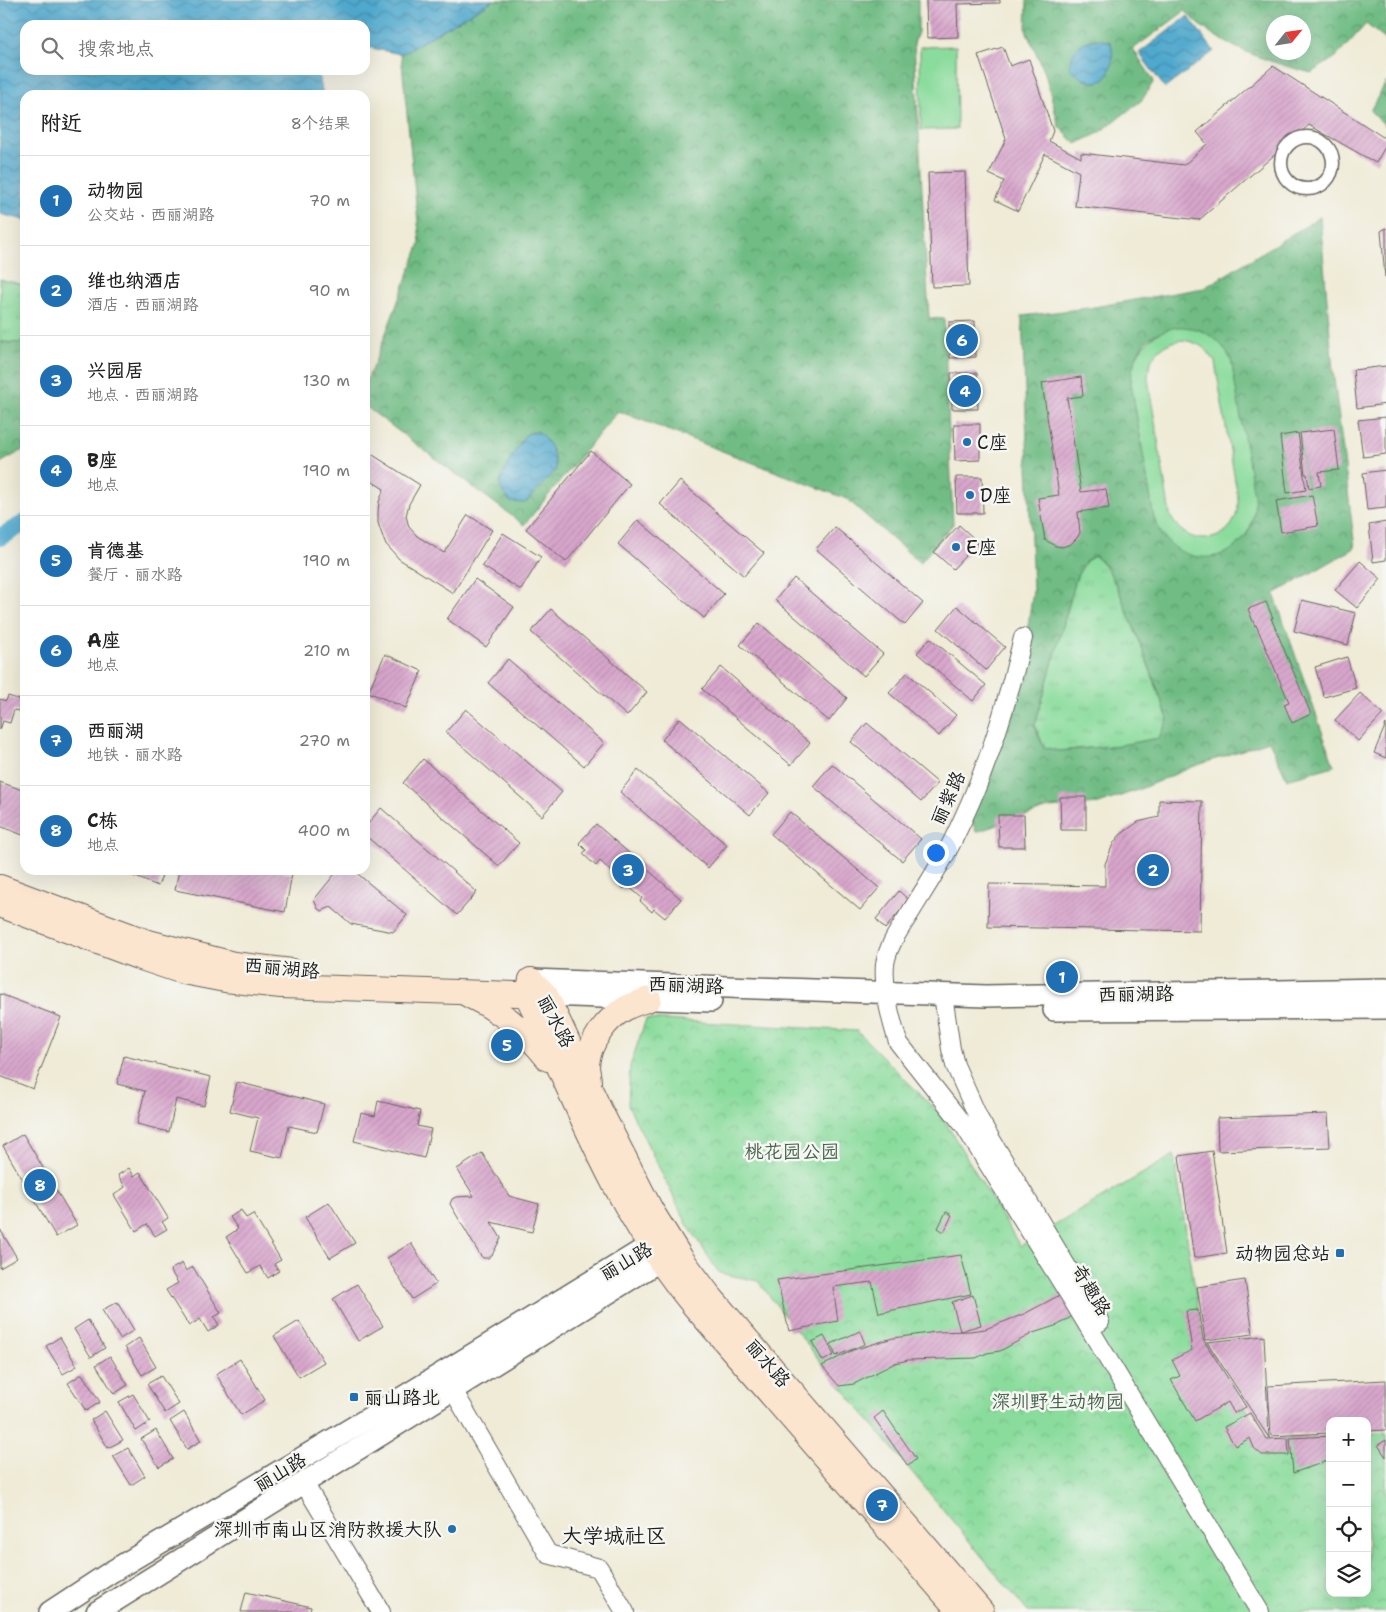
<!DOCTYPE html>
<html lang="zh">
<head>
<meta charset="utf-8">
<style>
  body { margin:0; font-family:"Shantell Sans","LXGW WenKai TC",sans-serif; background:#f6f6f6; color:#222 }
  .controls { position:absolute; right:15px; bottom:15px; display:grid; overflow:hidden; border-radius:10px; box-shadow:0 5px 20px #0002 }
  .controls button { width:45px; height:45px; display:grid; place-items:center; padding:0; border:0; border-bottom:1px solid #e0e0e0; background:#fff; color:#222; font:25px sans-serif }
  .compass { position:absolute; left:1266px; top:15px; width:45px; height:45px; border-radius:50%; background:#fff; box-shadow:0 5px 20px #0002; rotate:60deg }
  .you { position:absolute; left:935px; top:852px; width:18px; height:18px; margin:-12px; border:4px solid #fff; border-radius:50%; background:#1a73e8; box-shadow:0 0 0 8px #1a73e833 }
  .badge { display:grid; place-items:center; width:32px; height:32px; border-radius:50%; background:#1f6fb2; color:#fff; font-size:16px; font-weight:700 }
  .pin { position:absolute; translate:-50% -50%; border:2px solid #fff; box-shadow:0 1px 5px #0006 }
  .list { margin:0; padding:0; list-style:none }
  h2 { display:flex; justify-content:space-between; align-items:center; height:65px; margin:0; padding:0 20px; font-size:21px }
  h2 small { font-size:16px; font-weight:400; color:#767676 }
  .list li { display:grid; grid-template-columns:32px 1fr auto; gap:15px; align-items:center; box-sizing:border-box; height:90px; padding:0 20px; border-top:1px solid #e0e0e0 }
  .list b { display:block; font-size:19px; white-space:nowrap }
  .list p { margin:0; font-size:16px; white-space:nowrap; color:#767676 }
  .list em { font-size:16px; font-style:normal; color:#767676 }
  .icon { flex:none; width:28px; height:28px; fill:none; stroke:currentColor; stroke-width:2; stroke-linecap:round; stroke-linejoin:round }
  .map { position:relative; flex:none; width:1386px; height:1612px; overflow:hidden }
  .search { position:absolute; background:#fff; box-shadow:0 5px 20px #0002; left:20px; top:20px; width:350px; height:55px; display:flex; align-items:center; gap:12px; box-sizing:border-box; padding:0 18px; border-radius:15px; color:#767676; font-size:19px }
  .panel { position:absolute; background:#fff; box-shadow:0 5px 20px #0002; left:20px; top:90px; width:350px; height:785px; border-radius:15px }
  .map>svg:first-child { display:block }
  .grass { fill:url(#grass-tufts); stroke:#537c5c }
  .forest { fill:url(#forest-crowns); stroke:#466c50; fill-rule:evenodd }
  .park { fill:url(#park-crowns); stroke:#537c5c }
  .pitch { fill:#8adc9c; stroke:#537c5c; fill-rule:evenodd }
  .water { fill:url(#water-waves); stroke:#366274 }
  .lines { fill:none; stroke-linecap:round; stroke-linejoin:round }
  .canal { stroke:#50a8cd; stroke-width:18 }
  .building { fill:url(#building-hatch) }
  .pedestrian-casing { stroke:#66645d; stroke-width:15 }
  .minor-casing { stroke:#66645d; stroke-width:20 }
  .tertiary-casing { stroke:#66645d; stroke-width:24 }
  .secondary-casing { stroke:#66645d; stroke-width:26 }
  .pedestrian { stroke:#fff; stroke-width:12 }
  .minor { stroke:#fff; stroke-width:18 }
  .tertiary { stroke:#fff; stroke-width:21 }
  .secondary { stroke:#fbe5cf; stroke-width:24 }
  .poi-dot { fill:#1f6fb2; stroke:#f6f6f2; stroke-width:2 }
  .labels { text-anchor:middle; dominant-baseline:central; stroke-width:5; stroke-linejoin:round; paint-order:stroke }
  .poi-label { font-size:19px; fill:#1c1c1c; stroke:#f6f6f2; text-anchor:start }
  .street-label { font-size:19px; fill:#1c1c1c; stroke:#f6f6f2 }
  .park-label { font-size:19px; fill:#425f49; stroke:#f6f6f2 }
  .quarter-label { font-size:21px; fill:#1c1c1c; stroke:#f6f6f2 }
</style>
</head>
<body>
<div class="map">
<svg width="1386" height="1612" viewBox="0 0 1386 1612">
  <defs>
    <pattern id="grass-tufts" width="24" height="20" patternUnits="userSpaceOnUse" patternTransform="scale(1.25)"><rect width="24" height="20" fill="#8adc9c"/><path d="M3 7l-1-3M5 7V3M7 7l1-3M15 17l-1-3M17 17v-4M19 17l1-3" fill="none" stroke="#76bc86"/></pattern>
    <pattern id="forest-crowns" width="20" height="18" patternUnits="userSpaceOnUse" patternTransform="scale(1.25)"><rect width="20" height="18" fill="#6fbc84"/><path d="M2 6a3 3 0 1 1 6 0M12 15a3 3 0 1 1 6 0" fill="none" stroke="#5a986b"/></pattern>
    <pattern id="park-crowns" width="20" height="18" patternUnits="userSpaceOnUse" patternTransform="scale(1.25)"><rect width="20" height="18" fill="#8adc9c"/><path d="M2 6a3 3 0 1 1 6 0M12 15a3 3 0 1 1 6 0" fill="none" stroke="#76bc86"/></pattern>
    <pattern id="water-waves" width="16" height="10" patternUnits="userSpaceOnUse" patternTransform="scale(1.25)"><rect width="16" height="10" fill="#50a8cd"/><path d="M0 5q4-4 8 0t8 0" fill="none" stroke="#4288a6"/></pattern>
    <pattern id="building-hatch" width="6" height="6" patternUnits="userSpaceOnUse" patternTransform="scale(1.25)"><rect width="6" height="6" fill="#d8a6cc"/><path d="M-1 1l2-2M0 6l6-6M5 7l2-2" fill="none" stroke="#b98eaf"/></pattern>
  </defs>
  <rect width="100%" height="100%" fill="#f6f6f2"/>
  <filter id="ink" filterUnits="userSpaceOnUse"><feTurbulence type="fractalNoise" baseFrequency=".02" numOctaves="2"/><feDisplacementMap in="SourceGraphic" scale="10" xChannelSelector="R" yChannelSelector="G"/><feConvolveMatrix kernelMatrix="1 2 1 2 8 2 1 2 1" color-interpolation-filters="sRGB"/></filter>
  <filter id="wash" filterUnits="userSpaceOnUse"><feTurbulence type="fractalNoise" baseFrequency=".0096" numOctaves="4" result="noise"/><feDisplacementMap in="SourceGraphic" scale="20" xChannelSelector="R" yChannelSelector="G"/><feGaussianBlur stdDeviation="1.12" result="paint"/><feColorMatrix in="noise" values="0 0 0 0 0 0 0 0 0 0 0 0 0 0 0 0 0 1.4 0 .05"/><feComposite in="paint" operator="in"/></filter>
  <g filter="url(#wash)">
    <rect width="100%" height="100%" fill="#efebd7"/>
    <g class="grass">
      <polygon points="0,279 25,285 25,343 0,342"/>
      <path d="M 1095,556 C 1112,569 1119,593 1127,611 C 1142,647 1155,683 1168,719 L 1159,738 L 1121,745 L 1058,751 L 1044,747 L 1035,725 L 1077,576 L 1086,561 Z"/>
    </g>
    <g class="forest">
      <polygon points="494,0 918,0 918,32 914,43 929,318 944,319 953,524 920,563 847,499 618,411 524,525 365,406 365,384 375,362 420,243 401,54"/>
      <path d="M 1027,0 L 1386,0 L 1386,40 L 1366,24 L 1336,57 L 1311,73 C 1275,63 1240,53 1209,32 C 1200,26 1193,18 1185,11 L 1133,49 L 1154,81 L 1142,100 L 1099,133 L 1076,144 L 1059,127 L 1045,73 L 1026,30 ZM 1274,22 L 1304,22 L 1304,52 L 1274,52 Z"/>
      <polygon points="1386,82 1386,126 1370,111"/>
      <path d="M 1320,217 L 1333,370 L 1355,548 L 1274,594 L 1334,766 L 1287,779 L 1269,741 L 1192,767 L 1140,789 L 1099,804 L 1049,808 L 976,832 L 971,818 L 1025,648 L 1033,590 L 1022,316 L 1088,308 L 1204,288 ZM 1200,330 C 1215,337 1224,346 1231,360 L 1255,506 L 1251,527 L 1239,544 L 1163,538 L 1154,518 L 1131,382 C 1132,365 1138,342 1156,334 C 1164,331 1190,331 1200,330 ZM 1095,556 C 1111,568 1119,591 1126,609 C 1142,645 1155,682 1168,719 L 1159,738 L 1121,745 L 1058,751 L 1044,747 L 1039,737 L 1035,725 L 1077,576 L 1086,561 Z"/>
      <polygon points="0,342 25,343 25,449 0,463"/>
    </g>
    <polygon class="park" points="646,1019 857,1031 941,1115 1020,1246 1174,1155 1203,1339 1266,1439 1330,1436 1330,1593 1367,1593 1367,1434 1386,1432 1386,1612 1028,1612 824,1366 758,1281 719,1273 687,1224 628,1105 630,1066"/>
    <g class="pitch">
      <polygon points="956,46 957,129 921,130 920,47"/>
      <path d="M 1178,327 C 1203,327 1220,338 1231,360 L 1254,496 C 1261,564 1176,581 1154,518 L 1131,382 C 1132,352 1149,332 1178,327 ZM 1182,340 C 1198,342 1207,348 1215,362 L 1238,498 C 1241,542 1189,555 1170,515 L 1148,379 C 1148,357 1160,343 1182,340 Z"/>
    </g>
    <g class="water">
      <polygon points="0,0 494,0 401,54 365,47 365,25 25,25 25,70 318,70 323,95 25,95 25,220 0,214"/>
      <polygon points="1188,16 1214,51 1165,88 1139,53"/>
      <path d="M 1100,39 L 1111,42 C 1119,77 1096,98 1069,67 C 1073,48 1079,41 1100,39 Z"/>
      <path d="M 365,256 C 372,281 373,311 365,336 Z"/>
      <path d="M 538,431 C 551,444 554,452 556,470 L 525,503 L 511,502 C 507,497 500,491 500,485 C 500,475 519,445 525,435 Z"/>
    </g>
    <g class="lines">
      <polyline class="canal" points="0,537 25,523"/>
    </g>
    <g id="blocks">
      <g class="building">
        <polygon points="926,0 1000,0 1000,3 957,4 958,37 927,38"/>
        <polygon points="1003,47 1010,66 1029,59 1053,131 1049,141 1081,158 1081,153 1184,165 1207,144 1197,132 1273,66 1386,139 1386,145 1376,163 1309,125 1199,220 1075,206 1079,172 1045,154 1018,211 995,200 1004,181 989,174 1006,139 978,55"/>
        <polygon points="965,172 969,286 932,287 928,173"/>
        <polygon points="1386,228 1386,277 1385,277 1381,231"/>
        <polygon points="975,321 976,357 950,358 949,322"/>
        <polygon points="1386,366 1386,404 1357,408 1353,370"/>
        <polygon points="951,373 977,373 978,409 952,409"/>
        <polygon points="1081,377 1083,396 1067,398 1081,492 1106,489 1109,508 1078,512 1080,533 1077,538 1071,544 1062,547 1056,546 1045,540 1038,498 1059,495 1042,383"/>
        <polygon points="1386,417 1386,454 1363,457 1358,420"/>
        <polygon points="954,424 980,424 980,460 955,461"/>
        <polygon points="1334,429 1339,470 1319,472 1321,486 1309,488 1307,474 1305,474 1300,433"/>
        <polygon points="1298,433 1306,490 1287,493 1280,436"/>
        <polygon points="365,450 420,485 409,504 406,516 409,527 417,536 444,553 468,515 492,530 453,593 399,559 385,543 378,523 378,512 379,502 384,489 365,477"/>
        <polygon points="591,451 630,484 566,562 526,529"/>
        <polygon points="1386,470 1386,508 1367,510 1363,473"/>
        <polygon points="956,477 982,477 983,513 957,513"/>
        <polygon points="680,481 764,553 744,576 660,504"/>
        <polygon points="1312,495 1318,526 1281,532 1276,501"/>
        <polygon points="638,520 724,594 704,618 618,544"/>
        <polygon points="1386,522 1386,560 1373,562 1369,525"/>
        <polygon points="959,525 978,542 953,569 934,552"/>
        <polygon points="835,527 923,603 905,625 816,549"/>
        <polygon points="503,533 541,557 521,590 482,566"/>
        <polygon points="1360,561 1381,579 1357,608 1335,590"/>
        <polygon points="794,578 883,654 864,676 775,600"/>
        <polygon points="475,579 514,607 486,647 447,619"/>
        <polygon points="1302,600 1356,613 1348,645 1294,631"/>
        <polygon points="1266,602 1273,618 1271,618 1311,714 1292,723 1284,704 1289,702 1256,625 1255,626 1248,609"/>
        <polygon points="957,606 1005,647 986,670 938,629"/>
        <polygon points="551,609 647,692 627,716 531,632"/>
        <polygon points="759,623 847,698 829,721 740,645"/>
        <polygon points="930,638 986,685 973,701 917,653"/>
        <polygon points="385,654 422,671 406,708 368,692"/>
        <polygon points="1347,657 1356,688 1324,697 1315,667"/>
        <polygon points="508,659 604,743 584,766 488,683"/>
        <polygon points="721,667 810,743 791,765 702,689"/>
        <polygon points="907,673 956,715 939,736 889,693"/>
        <polygon points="1360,693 1383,714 1358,741 1335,720"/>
        <polygon points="8,696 21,700 18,711 14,710 10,723 3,721 0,730 0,699 6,701"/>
        <polygon points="466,709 562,792 542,816 446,732"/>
        <polygon points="680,718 769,793 750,815 662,740"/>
        <polygon points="867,723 938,783 921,802 851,742"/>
        <polygon points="1386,724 1386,758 1374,753"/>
        <polygon points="423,759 519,843 499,866 403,783"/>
        <polygon points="832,764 921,839 902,861 813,786"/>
        <polygon points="638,770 727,845 708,868 620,792"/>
        <polygon points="0,782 25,791 25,836 0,826"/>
        <polygon points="1060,797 1086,797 1086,830 1061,830"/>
        <polygon points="1159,800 1202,801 1200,931 988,927 989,884 1105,886 1105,864 1113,844 1120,835 1138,822 1159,817"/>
        <polygon points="381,808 477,892 457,915 365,835 365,827"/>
        <polygon points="790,812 879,888 860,910 771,834"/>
        <polygon points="998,815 1024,815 1025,847 999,847"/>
        <polygon points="596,824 681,899 665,918 654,909 652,912 640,901 642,898 627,885 624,889 611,877 614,874 600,861 596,866 583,854 586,850 579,843"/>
        <polygon points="118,870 164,870 158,886"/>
        <polygon points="179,870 274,870 292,874 285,912 175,890"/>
        <polygon points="338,870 353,870 407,915 393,932 351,924 331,907 322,911 318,909 314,900 317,896"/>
        <polygon points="899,891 909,900 885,929 876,919"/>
        <polygon points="0,994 61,1017 33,1089 0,1076"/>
        <polygon points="124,1056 211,1077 204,1106 176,1099 169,1132 137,1124 145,1091 117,1084"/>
        <polygon points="237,1082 324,1104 317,1132 289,1126 282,1158 250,1151 258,1118 230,1111"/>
        <polygon points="378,1101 420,1111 417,1126 431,1129 424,1158 354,1141 361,1113 375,1116"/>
        <polygon points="1328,1114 1330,1147 1218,1151 1217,1118"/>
        <polygon points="23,1134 77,1225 56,1237 3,1146"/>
        <polygon points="1212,1151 1227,1253 1194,1258 1179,1156"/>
        <polygon points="482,1153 509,1196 539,1204 532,1232 491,1222 501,1238 492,1255 488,1258 483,1258 480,1255 450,1204 452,1199 456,1197 474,1196 457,1169"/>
        <polygon points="129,1168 134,1176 140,1172 168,1218 162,1222 167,1229 155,1236 147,1224 136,1231 114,1195 125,1187 118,1175"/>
        <polygon points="329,1202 355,1243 330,1258 305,1217"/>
        <polygon points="241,1210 246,1218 253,1214 281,1260 274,1264 279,1271 268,1278 260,1266 248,1273 226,1237 238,1229 230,1217"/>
        <polygon points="946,1212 952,1215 944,1232 938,1228"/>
        <polygon points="0,1229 17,1258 0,1268"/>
        <polygon points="411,1243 436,1284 412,1299 387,1258"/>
        <polygon points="961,1255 971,1294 879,1313 872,1282 833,1287 838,1321 789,1331 777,1280"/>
        <polygon points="182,1263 186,1271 193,1267 221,1313 214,1317 219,1325 208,1332 200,1319 189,1326 166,1290 178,1283 170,1270"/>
        <polygon points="1245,1280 1253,1334 1205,1340 1197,1287"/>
        <polygon points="357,1284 383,1326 358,1341 333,1299"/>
        <polygon points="1062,1294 1074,1315 1058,1325 1033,1333 1000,1351 987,1353 976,1358 908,1360 895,1363 854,1384 839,1386 822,1366 853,1350 893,1338 936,1332 970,1331 985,1329 1024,1314"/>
        <polygon points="973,1295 981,1325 960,1331 952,1302"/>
        <polygon points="117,1302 134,1330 120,1339 102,1310"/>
        <polygon points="1198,1310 1203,1339 1246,1407 1234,1413 1228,1402 1195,1421 1171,1380 1180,1376 1172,1360 1192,1350 1186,1311"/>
        <polygon points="88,1320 105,1348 91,1357 74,1329"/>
        <polygon points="299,1321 324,1362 299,1377 274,1336"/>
        <polygon points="860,1331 865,1344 836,1356 831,1344"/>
        <polygon points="824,1336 834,1355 823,1361 812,1342"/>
        <polygon points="1264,1336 1269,1438 1207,1342"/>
        <polygon points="60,1337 77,1366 63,1374 46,1346"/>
        <polygon points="139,1338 156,1367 142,1375 125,1347"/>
        <polygon points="110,1356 128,1385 114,1394 96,1365"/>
        <polygon points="240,1359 265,1400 241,1415 216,1374"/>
        <polygon points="82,1374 100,1402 86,1411 68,1383"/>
        <polygon points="161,1376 179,1404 165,1413 147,1384"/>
        <polygon points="1386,1380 1386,1430 1367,1431 1367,1421 1330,1421 1330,1433 1271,1436 1268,1386"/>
        <polygon points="133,1394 150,1422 136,1431 119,1402"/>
        <polygon points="105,1411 123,1440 108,1448 91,1420"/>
        <polygon points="883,1411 916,1459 908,1466 874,1418"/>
        <polygon points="184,1412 201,1441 187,1449 170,1421"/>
        <polygon points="1250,1413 1266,1439 1288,1438 1289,1455 1262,1455 1254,1448 1250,1438 1235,1446 1224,1427"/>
        <polygon points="156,1430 173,1459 159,1467 141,1439"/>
        <polygon points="1330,1436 1330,1460 1293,1473 1290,1438"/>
        <polygon points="1386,1440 1386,1457 1378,1445"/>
        <polygon points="128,1448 145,1476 131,1485 113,1456"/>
        <polygon points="246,1592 311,1607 310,1612 241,1612"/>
      </g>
    </g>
  </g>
  <g filter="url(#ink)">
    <use href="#blocks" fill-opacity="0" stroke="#66645d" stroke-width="1"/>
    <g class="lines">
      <g class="pedestrian-casing">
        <circle id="pedestrian" cx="1307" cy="163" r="26"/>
      </g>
      <g class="minor-casing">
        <g id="minor">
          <path d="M 1023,638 C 1005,711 986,774 952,842 C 940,866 924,890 910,913 C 900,929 888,945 885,964 C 883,987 891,1020 898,1042 L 965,1127 L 1070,1296 L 1260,1612"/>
          <polyline points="943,995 951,1049 955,1065 979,1119 1100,1322"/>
          <polyline points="453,1390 548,1554 599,1568 625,1612"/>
          <polyline points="304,1483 381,1612"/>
        </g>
      </g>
      <g class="tertiary-casing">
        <g id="tertiary">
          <polyline points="531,980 986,996 1386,989"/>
          <polyline points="546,995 711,1001"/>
          <polyline points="1054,1010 1386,1008"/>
          <polyline points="50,1612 111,1572 374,1415 623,1262 649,1246 666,1240"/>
          <polyline points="97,1612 659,1261 666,1245"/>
        </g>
      </g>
      <g class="secondary-casing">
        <g id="secondary">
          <polyline points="0,887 145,941 234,964 292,971"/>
          <polyline points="0,905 138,957 183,972 225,980 281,986 543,995"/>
          <polyline points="531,980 546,995 601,1112 651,1210 681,1258 709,1295 982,1612"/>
          <path d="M 531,980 L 527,995 C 575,1101 619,1217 695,1307 L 960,1612"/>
          <path d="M 468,995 C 500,1010 526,1031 548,1059"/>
          <path d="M 589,1081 C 589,1076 587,1071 587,1066 C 588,1043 607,1018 626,1008 C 633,1004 641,1002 649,999"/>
        </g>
      </g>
      <use href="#pedestrian" class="pedestrian"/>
      <use href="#minor" class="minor"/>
      <use href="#tertiary" class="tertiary"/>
      <use href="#secondary" class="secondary"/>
    </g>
  </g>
  <g class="poi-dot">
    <circle cx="967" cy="442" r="5"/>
    <circle cx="970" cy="495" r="5"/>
    <circle cx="956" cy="547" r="5"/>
    <rect x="1335" y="1248" width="10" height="10" rx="2.5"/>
    <rect x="349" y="1392" width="10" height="10" rx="2.5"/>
    <circle cx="452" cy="1529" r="5"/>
  </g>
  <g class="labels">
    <g class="poi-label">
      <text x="977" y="442">C座</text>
      <text x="980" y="495">D座</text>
      <text x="966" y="547">E座</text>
      <text x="1330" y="1253" text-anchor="end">动物园总站</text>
      <text x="364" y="1397">丽山路北</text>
      <text x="442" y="1529" text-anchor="end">深圳市南山区消防救援大队</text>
    </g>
    <g class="street-label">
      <text transform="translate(948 798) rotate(-66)">丽紫路</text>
      <text transform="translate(282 968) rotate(5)">西丽湖路</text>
      <text transform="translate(686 985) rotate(2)">西丽湖路</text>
      <text transform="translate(1136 994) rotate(-1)">西丽湖路</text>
      <text transform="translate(556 1021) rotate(62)">丽水路</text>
      <text transform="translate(626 1261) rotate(-30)">丽山路</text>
      <text transform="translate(1091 1290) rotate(58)">奇趣路</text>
      <text transform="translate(768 1363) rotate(49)">丽水路</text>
      <text transform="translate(280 1472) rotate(-31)">丽山路</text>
    </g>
    <g class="park-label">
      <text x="792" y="1151">桃花园公园</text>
      <text x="1058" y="1401">深圳野生动物园</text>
    </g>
    <g class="quarter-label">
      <text x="614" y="1536">大学城社区</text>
    </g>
  </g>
</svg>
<div class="controls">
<button>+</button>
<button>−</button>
<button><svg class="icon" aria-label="locate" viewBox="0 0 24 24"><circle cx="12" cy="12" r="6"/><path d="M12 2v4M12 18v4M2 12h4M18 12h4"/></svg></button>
<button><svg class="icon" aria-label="layers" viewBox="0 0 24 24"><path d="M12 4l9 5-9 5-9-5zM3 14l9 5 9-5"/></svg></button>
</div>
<svg class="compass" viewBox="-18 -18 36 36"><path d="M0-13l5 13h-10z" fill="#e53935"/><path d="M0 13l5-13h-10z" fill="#767676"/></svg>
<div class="you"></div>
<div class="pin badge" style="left:1062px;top:977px">1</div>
<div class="pin badge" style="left:1153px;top:870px">2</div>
<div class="pin badge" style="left:628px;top:870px">3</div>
<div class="pin badge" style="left:965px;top:391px">4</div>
<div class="pin badge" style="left:507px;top:1045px">5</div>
<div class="pin badge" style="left:962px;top:340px">6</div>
<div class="pin badge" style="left:882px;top:1505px">7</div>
<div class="pin badge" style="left:40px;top:1185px">8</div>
<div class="search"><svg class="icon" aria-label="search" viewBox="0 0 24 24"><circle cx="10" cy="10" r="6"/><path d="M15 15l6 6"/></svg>搜索地点</div>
<section class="panel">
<h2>附近<small>8个结果</small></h2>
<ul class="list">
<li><span class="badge">1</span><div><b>动物园</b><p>公交站 · 西丽湖路</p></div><em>70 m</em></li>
<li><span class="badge">2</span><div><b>维也纳酒店</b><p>酒店 · 西丽湖路</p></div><em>90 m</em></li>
<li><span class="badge">3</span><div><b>兴园居</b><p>地点 · 西丽湖路</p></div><em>130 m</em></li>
<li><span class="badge">4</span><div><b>B座</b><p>地点</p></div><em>190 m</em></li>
<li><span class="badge">5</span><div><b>肯德基</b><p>餐厅 · 丽水路</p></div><em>190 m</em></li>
<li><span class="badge">6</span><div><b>A座</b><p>地点</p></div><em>210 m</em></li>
<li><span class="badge">7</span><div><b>西丽湖</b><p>地铁 · 丽水路</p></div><em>270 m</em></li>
<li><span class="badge">8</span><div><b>C栋</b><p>地点</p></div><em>400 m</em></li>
</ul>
</section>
</div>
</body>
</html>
